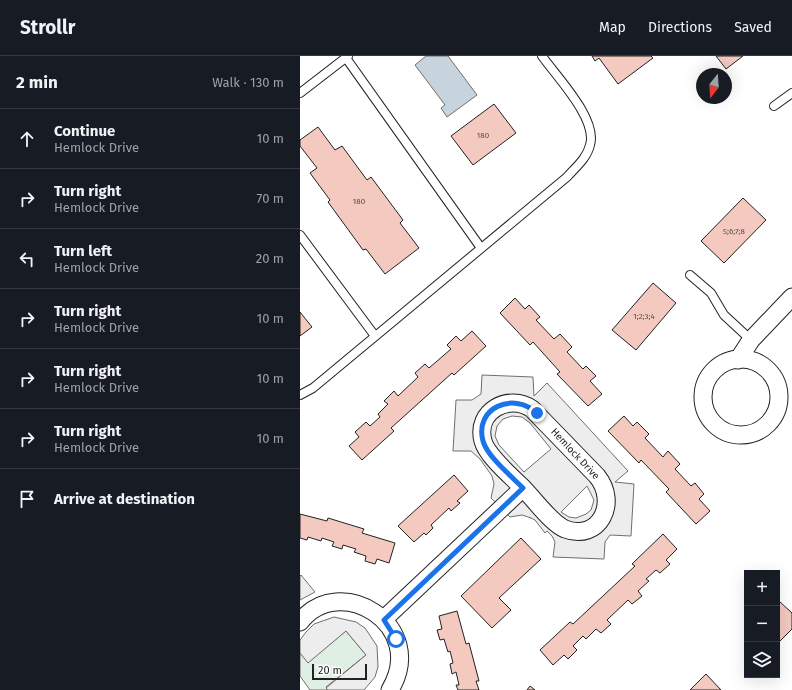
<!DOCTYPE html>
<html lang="en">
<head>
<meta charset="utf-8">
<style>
  body { margin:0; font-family:"Fira Sans",sans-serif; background:#20242c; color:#f1f3f6 }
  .controls { position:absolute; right:12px; bottom:12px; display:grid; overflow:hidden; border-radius:0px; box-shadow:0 4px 16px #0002 }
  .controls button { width:36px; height:36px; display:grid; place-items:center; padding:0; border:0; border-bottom:1px solid #363941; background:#171b24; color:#f1f3f6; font:20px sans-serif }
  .compass { position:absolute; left:396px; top:12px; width:36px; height:36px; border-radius:50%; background:#171b24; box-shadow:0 4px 16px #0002; rotate:197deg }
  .scale { position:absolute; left:12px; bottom:10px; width:55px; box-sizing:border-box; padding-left:4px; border:2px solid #222; border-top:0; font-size:11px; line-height:14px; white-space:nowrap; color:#222; -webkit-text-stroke:3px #fff; paint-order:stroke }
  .stop { position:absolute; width:12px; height:12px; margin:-9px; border:3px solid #1a73e8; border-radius:50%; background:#fff }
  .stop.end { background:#1a73e8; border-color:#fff; box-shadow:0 1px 4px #0008 }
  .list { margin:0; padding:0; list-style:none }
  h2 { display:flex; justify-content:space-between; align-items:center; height:52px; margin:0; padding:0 16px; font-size:17px }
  h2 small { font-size:13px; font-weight:400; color:#9ea1a6 }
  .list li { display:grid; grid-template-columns:26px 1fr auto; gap:12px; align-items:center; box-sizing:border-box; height:60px; padding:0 16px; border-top:1px solid #363941 }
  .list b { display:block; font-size:15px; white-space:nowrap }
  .list p { margin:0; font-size:13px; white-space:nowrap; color:#9ea1a6 }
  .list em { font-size:13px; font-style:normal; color:#9ea1a6 }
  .icon { flex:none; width:22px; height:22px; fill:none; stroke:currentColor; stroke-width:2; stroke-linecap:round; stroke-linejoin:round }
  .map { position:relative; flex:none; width:492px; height:634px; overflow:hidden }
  header { display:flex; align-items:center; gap:24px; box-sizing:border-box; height:56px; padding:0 20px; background:#171b24; border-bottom:1px solid #363941 }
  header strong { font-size:19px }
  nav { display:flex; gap:22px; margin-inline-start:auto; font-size:14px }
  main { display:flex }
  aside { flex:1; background:#171b24 }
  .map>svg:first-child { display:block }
  .green { fill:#e0efe3; stroke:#6f6f6f }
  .parking { fill:#ededed; stroke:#6f6f6f; fill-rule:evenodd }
  .water { fill:#c7d3dd; stroke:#6f6f6f }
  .building { fill:#f3c9c0; stroke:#222 }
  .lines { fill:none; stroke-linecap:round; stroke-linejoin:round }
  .lane-casing { stroke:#222; stroke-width:10 }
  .street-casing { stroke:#222; stroke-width:19 }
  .lane { stroke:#fff; stroke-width:8 }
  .street { stroke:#fff; stroke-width:17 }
  .route { stroke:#1a73e8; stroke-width:5 }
  .labels { text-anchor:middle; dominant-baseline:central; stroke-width:3; stroke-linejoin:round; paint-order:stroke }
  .number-label { font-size:8px; fill:#564c4a }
  .street-label { font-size:10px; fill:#222; stroke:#fff }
</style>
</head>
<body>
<header>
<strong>Strollr</strong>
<nav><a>Map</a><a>Directions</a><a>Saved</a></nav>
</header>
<main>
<aside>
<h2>2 min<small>Walk · 130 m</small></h2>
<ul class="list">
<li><svg class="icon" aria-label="ahead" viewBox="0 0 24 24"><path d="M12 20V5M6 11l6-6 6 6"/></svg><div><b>Continue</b><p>Hemlock Drive</p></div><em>10 m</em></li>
<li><svg class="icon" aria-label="right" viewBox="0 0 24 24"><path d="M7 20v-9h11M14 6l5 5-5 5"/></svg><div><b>Turn right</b><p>Hemlock Drive</p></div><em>70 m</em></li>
<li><svg class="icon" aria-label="left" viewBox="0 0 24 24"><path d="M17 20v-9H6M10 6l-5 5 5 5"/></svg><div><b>Turn left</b><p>Hemlock Drive</p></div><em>20 m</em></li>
<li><svg class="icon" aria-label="right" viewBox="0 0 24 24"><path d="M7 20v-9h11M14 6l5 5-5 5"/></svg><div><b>Turn right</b><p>Hemlock Drive</p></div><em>10 m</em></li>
<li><svg class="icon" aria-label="right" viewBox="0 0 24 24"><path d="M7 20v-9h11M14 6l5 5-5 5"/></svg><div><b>Turn right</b><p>Hemlock Drive</p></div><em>10 m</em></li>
<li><svg class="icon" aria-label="right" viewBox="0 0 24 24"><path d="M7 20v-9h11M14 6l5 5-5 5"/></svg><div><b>Turn right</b><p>Hemlock Drive</p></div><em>10 m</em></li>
<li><svg class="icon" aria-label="arrive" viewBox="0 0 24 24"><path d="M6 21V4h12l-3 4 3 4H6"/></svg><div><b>Arrive at destination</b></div></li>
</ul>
</aside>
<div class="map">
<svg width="492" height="634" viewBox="0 0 492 634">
  <rect width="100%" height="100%" fill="#fff"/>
  <polygon class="green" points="46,575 66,599 26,631 28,634 10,634 0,620 0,597 8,606"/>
  <g class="parking">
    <path d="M 182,319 L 233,321 L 234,340 L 247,327 L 328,415 L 315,426 L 334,428 L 331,480 L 310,479 L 305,486 L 304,503 L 253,501 L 255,486 L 252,480 L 247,475 L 245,477 L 235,464 L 231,462 L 222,459 L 210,461 L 191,442 L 194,428 L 192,420 L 180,403 L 171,395 L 153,395 L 156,344 L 172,344 L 181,338 ZM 212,360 L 222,361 L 230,367 L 251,393 L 224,416 L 199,389 L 195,380 L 197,370 L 203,363 ZM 287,430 L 294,444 L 291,454 L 286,458 L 276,462 L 269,461 L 261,456 Z"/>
    <polygon points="1,519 15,536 0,544 0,520"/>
    <polygon points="34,561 56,566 65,572 77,590 78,611 75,621 64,634 28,634 26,632 66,599 46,575 8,607 0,597 0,584 6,576 14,568"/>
  </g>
  <polygon class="water" points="126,0 148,0 177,39 147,61 141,52 145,49 115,9"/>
  <g class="building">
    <polygon points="292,0 351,0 353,2 318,28 299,2 295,5"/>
    <polygon points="416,0 443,0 426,13"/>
    <polygon points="194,48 216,77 173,109 151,80"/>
    <polygon points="18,71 35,94 42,90 67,124 71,121 103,164 100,167 119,192 85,218 66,193 63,194 28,146 30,144 10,117 17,112 0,90 0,84"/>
    <polygon points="443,142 466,164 424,207 401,185"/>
    <polygon points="353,227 376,247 336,294 312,274"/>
    <polygon points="215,242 225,253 229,249 240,261 236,264 254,283 260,278 272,291 267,296 283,313 286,310 296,320 290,325 302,338 288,350 257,318 260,316 233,286 230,289 200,257"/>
    <polygon points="0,256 12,271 0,280"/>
    <polygon points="172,275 186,290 154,319 152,317 91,372 94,375 62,404 49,390 59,381 55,376 66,366 70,370 80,361 78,358 88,348 84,345 94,335 98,340 118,321 115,317 125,308 129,312 151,293 147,289 156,280 161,285"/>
    <polygon points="324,360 333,370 337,366 349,378 345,382 363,401 368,395 380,408 375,413 391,430 395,427 404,438 399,443 410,455 396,468 366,436 369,433 341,404 339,407 308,375"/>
    <polygon points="154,419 168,435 157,445 160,447 151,455 149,452 131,469 133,472 126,479 124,477 114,486 98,470"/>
    <polygon points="0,458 27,465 28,462 64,473 62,477 95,487 89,507 77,503 75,508 65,505 66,500 54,496 56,493 43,489 42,493 32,490 34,486 22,482 21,485 8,481 7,484 0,482"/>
    <polygon points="363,478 377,493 366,504 370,508 360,517 356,514 346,523 349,525 338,535 342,540 332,548 328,544 307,564 311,568 301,577 296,573 286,583 283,580 273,590 277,594 268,603 264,599 253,609 240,594 270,566 273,568 335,510 332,508"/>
    <polygon points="221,482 241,503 199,542 211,554 192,572 161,540"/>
    <polygon points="479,545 492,557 492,573 477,588 477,547"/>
    <polygon points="157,555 166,588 169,587 179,625 176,625 179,634 158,634 156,629 159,629 156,616 152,618 150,608 153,607 150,595 148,596 144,583 140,584 137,574 142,573 139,560"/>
    <polygon points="406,618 421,634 390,634"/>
    <polygon points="230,630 235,634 227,634"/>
  </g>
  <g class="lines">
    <g class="lane-casing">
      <g id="lane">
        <polyline points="46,2 181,192"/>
        <polyline points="0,37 48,0"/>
        <polyline points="474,50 492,37"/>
        <polyline points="0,179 75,280"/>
        <polyline points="390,219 411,237 424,259 451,284"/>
        <path d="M 0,339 L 13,332 L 267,121 C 276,111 287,102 290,89 C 298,63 256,20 242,0"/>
      </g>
    </g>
    <g class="street-casing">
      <g id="street">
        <circle cx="441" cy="341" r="38"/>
        <polyline points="438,304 451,284 492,241"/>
        <path d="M 84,563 L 223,432 C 234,443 251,467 265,473 C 299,486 319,447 297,420 L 232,353 C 209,337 175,355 183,385 C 187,400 211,420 223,432"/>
        <path d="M 0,566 C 39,515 129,569 90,634"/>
      </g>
    </g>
    <use href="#lane" class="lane"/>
    <use href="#street" class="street"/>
  </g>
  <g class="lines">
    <path class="route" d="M 96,583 L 84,564 L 223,432 C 211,420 187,400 183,385 C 174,352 213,335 237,357"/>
  </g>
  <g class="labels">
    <g class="number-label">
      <text x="183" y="79">180</text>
      <text x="59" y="145">180</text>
      <text x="434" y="175">5;6;7;8</text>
      <text x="344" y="260">1;2;3;4</text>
    </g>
    <g class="street-label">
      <text transform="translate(275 398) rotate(47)">Hemlock Drive</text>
    </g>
  </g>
</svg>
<div class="controls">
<button>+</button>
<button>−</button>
<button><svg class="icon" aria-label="layers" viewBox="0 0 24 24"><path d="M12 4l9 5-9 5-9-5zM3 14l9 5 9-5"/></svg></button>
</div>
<svg class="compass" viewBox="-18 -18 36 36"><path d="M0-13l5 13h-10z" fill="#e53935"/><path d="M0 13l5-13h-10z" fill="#9ea1a6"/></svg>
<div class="scale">20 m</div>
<div class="stop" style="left:96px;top:583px"></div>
<div class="stop end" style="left:237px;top:357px"></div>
</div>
</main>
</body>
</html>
